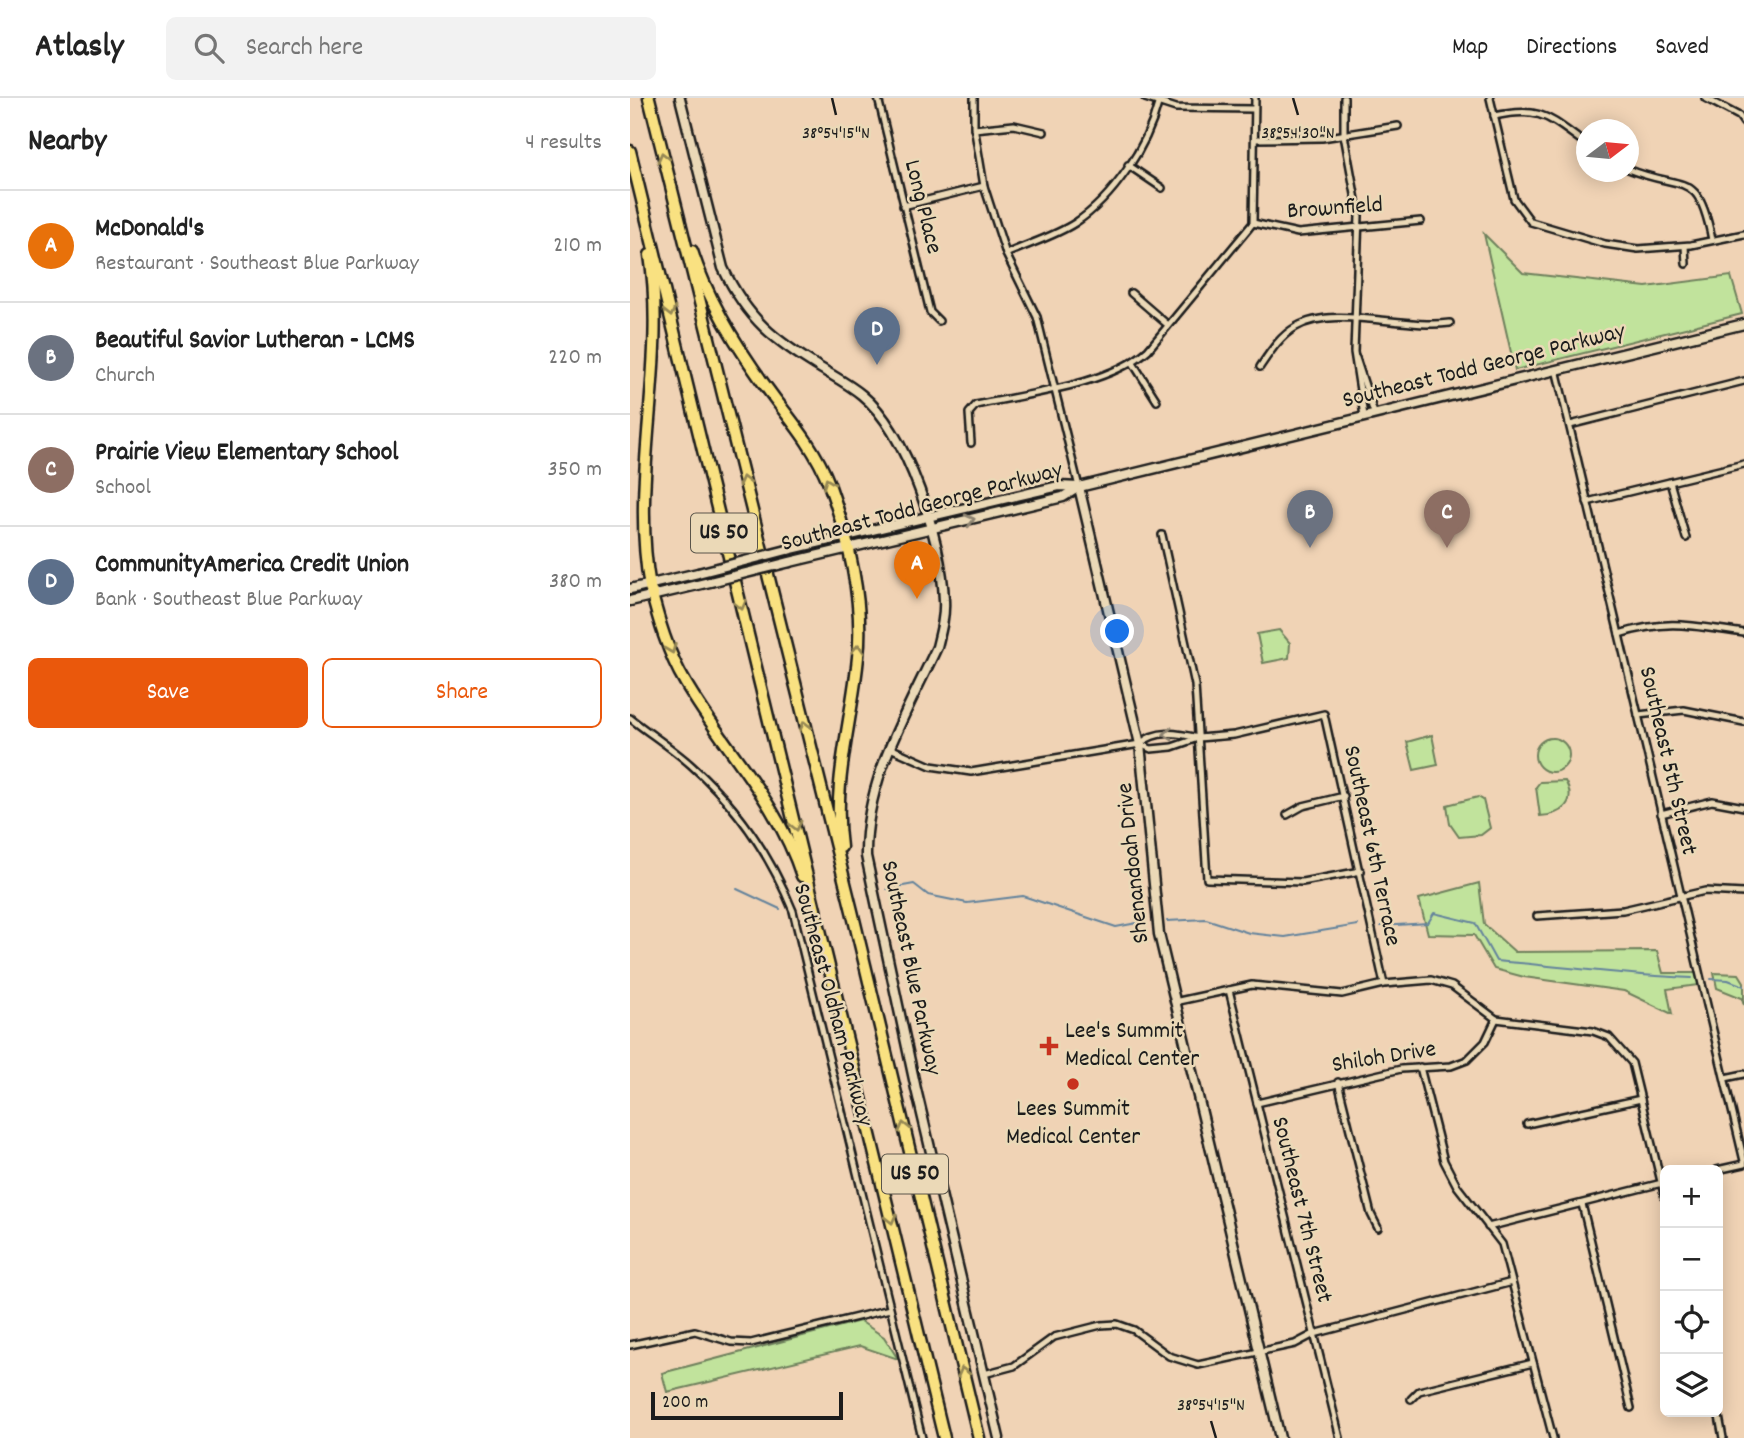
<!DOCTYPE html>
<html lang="en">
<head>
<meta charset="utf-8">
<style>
  body { margin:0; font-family:Dekko,sans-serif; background:#f2f2f2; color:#222 }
  .controls { position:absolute; right:21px; bottom:21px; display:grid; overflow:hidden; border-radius:10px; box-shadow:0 4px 18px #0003 }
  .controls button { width:63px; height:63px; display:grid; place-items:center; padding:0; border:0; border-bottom:2px solid #e0e0e0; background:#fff; color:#222; font:35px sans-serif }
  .compass { position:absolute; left:946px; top:21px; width:63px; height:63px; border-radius:50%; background:#fff; box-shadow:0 4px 18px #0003; rotate:74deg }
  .scale { position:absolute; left:21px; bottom:18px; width:192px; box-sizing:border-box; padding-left:7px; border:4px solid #1c1c1c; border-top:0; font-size:19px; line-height:24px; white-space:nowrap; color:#1c1c1c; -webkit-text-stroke:5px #ebd9b7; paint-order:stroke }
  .you { position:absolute; left:488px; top:534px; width:24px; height:24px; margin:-18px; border:5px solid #fff; border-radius:50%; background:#1a73e8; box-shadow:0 0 0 10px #1a73e833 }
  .badge { display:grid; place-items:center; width:46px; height:46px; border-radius:50%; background:#ea580c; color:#fff; font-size:23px; font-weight:700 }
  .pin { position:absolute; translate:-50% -58px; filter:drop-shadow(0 2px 4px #0008) }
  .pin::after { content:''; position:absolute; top:37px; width:24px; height:21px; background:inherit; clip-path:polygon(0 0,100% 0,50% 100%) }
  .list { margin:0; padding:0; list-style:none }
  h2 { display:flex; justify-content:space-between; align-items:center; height:91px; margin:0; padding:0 28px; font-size:30px }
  h2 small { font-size:23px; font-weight:400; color:#767676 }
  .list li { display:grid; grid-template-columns:46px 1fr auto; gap:21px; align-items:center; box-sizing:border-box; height:112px; padding:0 28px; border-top:2px solid #e0e0e0 }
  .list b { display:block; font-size:26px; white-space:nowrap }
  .list p { margin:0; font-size:23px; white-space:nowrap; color:#767676 }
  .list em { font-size:23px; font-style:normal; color:#767676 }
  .actions { display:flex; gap:14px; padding:21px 28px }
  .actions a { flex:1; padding:16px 0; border:2px solid #ea580c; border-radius:10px; text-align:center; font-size:24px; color:#ea580c }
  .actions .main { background:#ea580c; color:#fff }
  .icon { flex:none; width:38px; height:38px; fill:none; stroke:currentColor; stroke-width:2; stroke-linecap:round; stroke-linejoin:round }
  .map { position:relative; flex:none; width:1114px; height:1340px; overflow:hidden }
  header { display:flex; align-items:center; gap:42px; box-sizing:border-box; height:98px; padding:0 35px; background:#fff; border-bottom:2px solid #e0e0e0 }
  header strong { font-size:33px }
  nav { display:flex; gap:38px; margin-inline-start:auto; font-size:24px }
  .search { width:490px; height:63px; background:#f2f2f2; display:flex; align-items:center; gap:18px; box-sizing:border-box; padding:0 24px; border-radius:10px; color:#767676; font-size:26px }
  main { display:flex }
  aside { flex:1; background:#fff }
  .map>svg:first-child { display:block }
  .green { fill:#c1e39c; stroke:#6e805c; stroke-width:2 }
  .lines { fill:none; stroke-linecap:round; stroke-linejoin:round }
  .stream { stroke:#64839c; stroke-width:2 }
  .street-casing { stroke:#1c1c1c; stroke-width:10 }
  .secondary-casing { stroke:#1c1c1c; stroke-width:13 }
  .highway-casing { stroke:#1c1c1c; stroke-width:15 }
  .street { stroke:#ebd9b7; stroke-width:5 }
  .secondary { stroke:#ebd9b7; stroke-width:8 }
  .highway { stroke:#f9e181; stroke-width:10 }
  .secondary-bridge-casing { stroke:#1c1c1c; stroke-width:13; stroke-linecap:butt }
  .secondary-bridge { stroke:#ebd9b7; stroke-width:8 }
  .oneway { stroke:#968854 }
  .oneway2 { stroke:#8e8471 }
  .ticks { fill:none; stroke:#1c1c1c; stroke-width:2.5 }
  .poi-dot { fill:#c8321e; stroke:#ebd9b7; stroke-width:2.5 }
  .labels { text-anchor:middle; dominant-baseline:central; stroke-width:5; stroke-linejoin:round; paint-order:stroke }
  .shield { fill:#ebd9b7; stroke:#5a554a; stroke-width:2 }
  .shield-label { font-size:23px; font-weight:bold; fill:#1c1c1c }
  .street-label { font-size:24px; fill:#1c1c1c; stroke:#ebd9b7 }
  .poi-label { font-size:24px; fill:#1c1c1c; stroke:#ebd9b7; text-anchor:start }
  .ticks-label { font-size:18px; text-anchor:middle; fill:#1c1c1c; stroke:#ebd9b7; stroke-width:5; stroke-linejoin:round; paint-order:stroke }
</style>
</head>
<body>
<header>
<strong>Atlasly</strong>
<div class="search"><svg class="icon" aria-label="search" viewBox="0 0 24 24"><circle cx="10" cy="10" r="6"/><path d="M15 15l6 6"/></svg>Search here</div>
<nav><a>Map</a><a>Directions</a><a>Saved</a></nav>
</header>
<main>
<aside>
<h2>Nearby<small>4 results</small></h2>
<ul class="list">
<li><span class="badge" style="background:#e8710a">A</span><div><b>McDonald's</b><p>Restaurant · Southeast Blue Parkway</p></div><em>210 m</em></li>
<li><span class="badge" style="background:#6b7280">B</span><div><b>Beautiful Savior Lutheran - LCMS</b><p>Church</p></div><em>220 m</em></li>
<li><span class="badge" style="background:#8d6e63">C</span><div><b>Prairie View Elementary School</b><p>School</p></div><em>350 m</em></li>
<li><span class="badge" style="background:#5c6f8a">D</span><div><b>CommunityAmerica Credit Union</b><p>Bank · Southeast Blue Parkway</p></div><em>380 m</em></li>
</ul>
<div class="actions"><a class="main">Save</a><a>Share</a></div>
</aside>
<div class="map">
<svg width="1114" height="1340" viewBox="0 0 1114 1340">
  <rect width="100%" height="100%" fill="#f0d3b5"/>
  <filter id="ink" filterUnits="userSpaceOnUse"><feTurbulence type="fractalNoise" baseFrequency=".0143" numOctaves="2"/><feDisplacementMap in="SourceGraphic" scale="14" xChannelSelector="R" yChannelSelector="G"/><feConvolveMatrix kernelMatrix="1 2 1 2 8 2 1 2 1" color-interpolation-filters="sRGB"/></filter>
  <g filter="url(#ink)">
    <g class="green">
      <polygon points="854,136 893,175 1016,189 1101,178 1112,216 885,272"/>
      <polygon points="649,532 660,545 659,560 633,565 627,536"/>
      <polygon points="802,637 808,667 784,672 777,644"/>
      <circle cx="922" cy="657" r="17"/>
      <path d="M 935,683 C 948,705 931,717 910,718 L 906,689 L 910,684 Z"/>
      <polygon points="848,699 853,702 860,730 851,737 829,739 820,726 817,707"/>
      <polygon points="849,785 854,826 885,854 1027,853 1033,875 1067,875 1069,887 1037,891 1042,916 994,893 894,879 864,871 844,837 798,836 789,801"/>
      <polygon points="1084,875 1109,876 1114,884 1114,907 1112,900 1087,890"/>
      <polygon points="230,1223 254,1239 268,1261 230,1248 37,1294 32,1275"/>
    </g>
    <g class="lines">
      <g class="stream">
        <polyline points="107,791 150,811"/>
        <polyline points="257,791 284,786 298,797 337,805 393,798 486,829 512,824"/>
        <polyline points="537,823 576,821 619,835 655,839 728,827"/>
        <path d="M 751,828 L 798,825 L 804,815 L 845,825 L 866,863 C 932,868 996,878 1062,880"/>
        <polyline points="1081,881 1098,882 1114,888"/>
      </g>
      <g class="street-casing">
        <g id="street">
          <polyline points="248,0 300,214 309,223"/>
          <polyline points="344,0 344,28 354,88 376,156 407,219 449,389"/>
          <polyline points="515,0 546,10 624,11"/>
          <polyline points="714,0 714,37 729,118 724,254 734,318"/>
          <polyline points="860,0 884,101 901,124 975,146 1008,151 1061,147 1114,136"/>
          <polyline points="1075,0 1109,18 1114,25"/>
          <path d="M 864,18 C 912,8 918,19 956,46"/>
          <polyline points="344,31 384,27 414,34"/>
          <polyline points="625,41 692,40 768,28"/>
          <polyline points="498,67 532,90"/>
          <path d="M 998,71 C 1053,94 1068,69 1082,142"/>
          <polyline points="273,108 354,88"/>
          <polyline points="623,125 668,135 791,123"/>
          <polyline points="1055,148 1056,166"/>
          <path d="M 376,156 C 398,146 425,138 445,125 C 483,100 517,49 528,6"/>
          <polyline points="501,195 538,227"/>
          <polyline points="726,260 744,315"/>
          <polyline points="503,265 527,303"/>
          <path d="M 630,269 C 640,254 650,238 666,229 C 703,207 774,231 820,225"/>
          <polyline points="926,271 1114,1063"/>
          <polyline points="940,327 1114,283"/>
          <path d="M 341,345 L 339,315 L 346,307 C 397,296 479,287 518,252 L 623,125 L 625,0"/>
          <polyline points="1040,384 1056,440"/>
          <polyline points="957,404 1114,366"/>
          <polyline points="532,437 565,587 577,781 672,784 731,773"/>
          <path d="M 989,536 C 1041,520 1062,528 1114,535"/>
          <polyline points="1008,617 1054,612 1114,624"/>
          <path d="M 0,620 C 20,636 42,650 61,667 C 107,708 140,756 163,813 L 292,1340"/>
          <polyline points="510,646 521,651 542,649 568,640 604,637 694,616 754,886"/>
          <path d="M 260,650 L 301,668 L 341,674 L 510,646 C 526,631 548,635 568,640"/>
          <polyline points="1031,716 1082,703 1114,709"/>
          <polyline points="657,717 673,708 714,698"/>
          <polyline points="907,818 993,812 1075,793 1114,795"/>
          <polyline points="599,892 710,1340"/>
          <polyline points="544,904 622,887 712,896 754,886 801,882 822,888 866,921 963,933 979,939 1002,965 1035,1100"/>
          <polyline points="790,969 814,1063 827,1088 872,1146 923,1340"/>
          <polyline points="1095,980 1114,976"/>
          <polyline points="708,984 741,1116 748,1130"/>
          <polyline points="627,1005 771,971 821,968 837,962 855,944 866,921"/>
          <polyline points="897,1026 1011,1001"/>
          <polyline points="1087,1072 1114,1066"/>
          <polyline points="952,1106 1001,1310"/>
          <polyline points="858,1129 1032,1085"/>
          <polyline points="0,1247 65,1233 101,1244 121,1245 260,1211"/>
          <polyline points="354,1276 384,1268 424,1239 471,1227 487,1226 504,1232 539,1258 568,1267 665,1246 684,1236 882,1184"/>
          <polyline points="781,1301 789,1293 903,1265"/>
          <polyline points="1088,1313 1093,1340"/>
        </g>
      </g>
      <g class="secondary-casing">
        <g id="secondary">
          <path d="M 50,0 L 93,170 C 118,222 144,242 192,271 C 205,279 220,287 232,297 C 278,335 312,443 314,502 C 315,518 311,533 307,549 C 276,616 235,682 236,758 L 286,991 L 369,1340"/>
          <polyline points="449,389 510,646 529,836 650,1340"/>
          <polyline points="157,452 429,388 449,389"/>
          <polyline points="160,464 433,399 449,389 1114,226"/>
          <polyline points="0,491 68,475"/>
          <polyline points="0,503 80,484"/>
        </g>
      </g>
      <g class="highway-casing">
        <g id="highway">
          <polyline points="19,0 222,813 349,1340"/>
          <polyline points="0,53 314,1340"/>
          <path d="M 62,153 C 79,206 112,257 145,301 C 166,328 187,354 199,386 C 218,439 234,503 228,559 C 222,623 202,684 211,749"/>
          <path d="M 20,157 C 37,267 0,380 20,489 C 28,520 38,556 55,584 C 93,650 148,703 172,778"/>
        </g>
      </g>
      <use href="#street" class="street"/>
      <use href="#secondary" class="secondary"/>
      <use href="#highway" class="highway"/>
      <g class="secondary-bridge-casing">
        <g id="secondary-bridge">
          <polyline points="68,475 157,452"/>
          <polyline points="80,484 160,464"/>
        </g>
      </g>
      <use href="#secondary-bridge" class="secondary-bridge"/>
    </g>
    <defs><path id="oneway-chevron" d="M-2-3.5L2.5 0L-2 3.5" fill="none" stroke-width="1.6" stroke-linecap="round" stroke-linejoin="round" transform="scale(1.75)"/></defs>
    <g class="oneway">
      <use href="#oneway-chevron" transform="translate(33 59) rotate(-104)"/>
      <use href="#oneway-chevron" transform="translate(40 214) rotate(76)"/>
      <use href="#oneway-chevron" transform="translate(114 383) rotate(-104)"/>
      <use href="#oneway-chevron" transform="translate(198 385) rotate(-111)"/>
      <use href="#oneway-chevron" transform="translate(111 507) rotate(76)"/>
      <use href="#oneway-chevron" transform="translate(41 551) rotate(68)"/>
      <use href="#oneway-chevron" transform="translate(228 551) rotate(-87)"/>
      <use href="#oneway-chevron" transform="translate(175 628) rotate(-104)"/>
      <use href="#oneway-chevron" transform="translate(166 728) rotate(76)"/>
      <use href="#oneway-chevron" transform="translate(274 1029) rotate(-104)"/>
      <use href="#oneway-chevron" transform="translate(261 1121) rotate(76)"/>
      <use href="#oneway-chevron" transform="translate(333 1274) rotate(-104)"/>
    </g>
    <g class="oneway2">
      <use href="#oneway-chevron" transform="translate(340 422) rotate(-14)"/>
      <use href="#oneway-chevron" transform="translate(538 636) rotate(176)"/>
    </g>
  </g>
  <path class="ticks" d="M 202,0 L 206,17M 663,0 L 668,17M 581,1323 L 586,1340"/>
  <g class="poi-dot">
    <path d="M415.5 937.5h7v7h7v7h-7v7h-7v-7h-7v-7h7z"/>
    <circle cx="443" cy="986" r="7"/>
  </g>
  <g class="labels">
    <g class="shield">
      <rect x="61" y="415.5" width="66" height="39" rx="5"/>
      <rect x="252" y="1056.5" width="66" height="39" rx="5"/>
    </g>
    <g class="shield-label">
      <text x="94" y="435">US 50</text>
      <text x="285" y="1076">US 50</text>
    </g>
    <g class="street-label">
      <text transform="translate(292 109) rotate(76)">Long Place</text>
      <text transform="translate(705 111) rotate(-4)">Brownfield</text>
      <text transform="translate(854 269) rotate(-14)">Southeast Todd George Parkway</text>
      <text transform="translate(292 410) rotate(-15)">Southeast Todd George Parkway</text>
      <text transform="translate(1037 663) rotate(77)">Southeast 5th Street</text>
      <text transform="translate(741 748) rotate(78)">Southeast 6th Terrace</text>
      <text transform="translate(504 765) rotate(-96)">Shenandoah Drive</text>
      <text transform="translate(280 870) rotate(78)">Southeast Blue Parkway</text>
      <text transform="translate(202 907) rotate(75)">Southeast Oldham Parkway</text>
      <text transform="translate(754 960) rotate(-9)">Shiloh Drive</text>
      <text transform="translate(671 1112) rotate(76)">Southeast 7th Street</text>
    </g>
    <g class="poi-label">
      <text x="435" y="934">Lee's Summit<tspan x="435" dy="28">Medical Center</tspan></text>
      <text x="443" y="1012" text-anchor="middle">Lees Summit<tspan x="443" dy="28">Medical Center</tspan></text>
    </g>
  </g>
  <g class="ticks-label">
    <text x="206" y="40">38°54'15"N</text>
    <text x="668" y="40">38°54'30"N</text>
    <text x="581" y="1312">38°54'15"N</text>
  </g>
</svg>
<div class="controls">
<button>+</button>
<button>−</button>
<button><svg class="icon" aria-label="locate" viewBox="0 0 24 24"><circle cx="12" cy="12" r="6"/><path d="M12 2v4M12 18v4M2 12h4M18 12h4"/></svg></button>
<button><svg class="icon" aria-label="layers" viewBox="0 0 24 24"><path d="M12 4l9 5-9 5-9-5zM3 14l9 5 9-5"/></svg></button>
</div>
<svg class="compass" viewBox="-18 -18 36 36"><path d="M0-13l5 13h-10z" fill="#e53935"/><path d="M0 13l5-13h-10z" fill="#767676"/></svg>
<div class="scale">200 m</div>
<div class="you"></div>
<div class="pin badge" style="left:287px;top:501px;background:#e8710a">A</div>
<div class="pin badge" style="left:680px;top:450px;background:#6b7280">B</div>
<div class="pin badge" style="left:817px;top:450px;background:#8d6e63">C</div>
<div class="pin badge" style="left:247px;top:267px;background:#5c6f8a">D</div>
</div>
</main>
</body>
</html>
